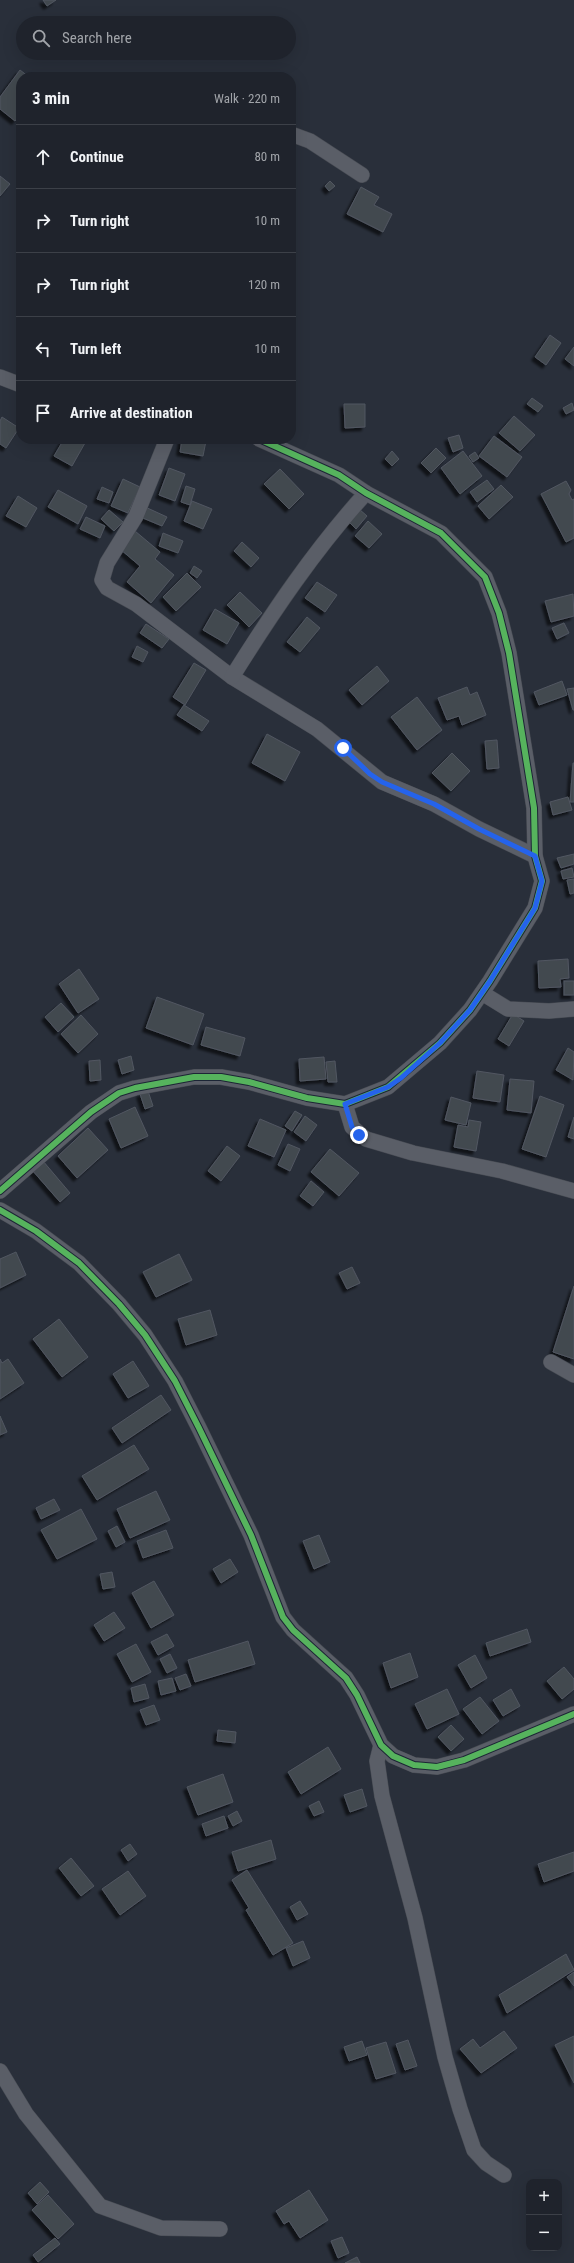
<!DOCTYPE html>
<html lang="en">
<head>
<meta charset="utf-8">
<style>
  body { margin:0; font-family:"Roboto Condensed",sans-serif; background:#272b34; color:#f1f3f6 }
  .controls { position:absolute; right:12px; bottom:12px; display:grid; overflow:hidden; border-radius:8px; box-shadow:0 4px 16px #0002 }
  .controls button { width:36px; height:36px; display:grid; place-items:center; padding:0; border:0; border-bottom:1px solid #3c4048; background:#1f232c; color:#f1f3f6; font:20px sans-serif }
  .stop { position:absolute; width:12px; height:12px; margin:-9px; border:3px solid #2563eb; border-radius:50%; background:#fff }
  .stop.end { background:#2563eb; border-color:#fff; box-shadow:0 1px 4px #0008 }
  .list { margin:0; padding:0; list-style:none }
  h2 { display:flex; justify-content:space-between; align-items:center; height:52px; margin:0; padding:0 16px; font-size:17px }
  h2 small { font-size:13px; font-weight:400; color:#a1a4a9 }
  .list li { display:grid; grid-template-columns:26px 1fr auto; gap:12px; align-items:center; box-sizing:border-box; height:64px; padding:0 16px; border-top:1px solid #3c4048 }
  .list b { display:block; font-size:15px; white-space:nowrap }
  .list em { font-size:13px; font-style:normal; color:#a1a4a9 }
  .icon { flex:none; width:22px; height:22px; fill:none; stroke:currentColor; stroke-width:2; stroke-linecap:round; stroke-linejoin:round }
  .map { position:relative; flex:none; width:574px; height:2263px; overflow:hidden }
  .search { position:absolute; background:#1f232c; box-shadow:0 4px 16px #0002; left:16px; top:16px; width:280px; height:44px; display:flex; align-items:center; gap:10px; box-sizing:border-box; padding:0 14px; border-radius:22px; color:#a1a4a9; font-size:15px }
  .panel { position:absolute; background:#1f232c; box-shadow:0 4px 16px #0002; left:16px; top:72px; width:280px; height:372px; border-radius:16px }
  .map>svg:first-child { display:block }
  .building { fill:#434850; stroke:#515761; filter:url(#shadow) }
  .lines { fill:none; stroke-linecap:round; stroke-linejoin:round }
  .minor-casing { stroke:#464a52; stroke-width:16 }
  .minor { stroke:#5a5e67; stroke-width:15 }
  .cycleway-casing { stroke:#1c2535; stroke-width:8 }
  .cycleway { stroke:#56b35d; stroke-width:6 }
  .route { stroke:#2563eb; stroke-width:5 }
</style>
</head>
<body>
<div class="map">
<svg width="574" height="2263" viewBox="0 0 574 2263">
  <defs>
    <filter id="shadow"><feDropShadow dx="-3.5" dy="3.5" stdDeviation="1" flood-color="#0009"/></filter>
  </defs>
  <rect width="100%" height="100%" fill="#292f3a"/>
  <g class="building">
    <polygon points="43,0 56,0 47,6"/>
    <polygon points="20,70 29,77 21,77 21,114 15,121 0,109 0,97"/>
    <polygon points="0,176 10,184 0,196"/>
    <polygon points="330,181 335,186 329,191 325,186"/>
    <polygon points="361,187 379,197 374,205 392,214 383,232 347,214"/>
    <polygon points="550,335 561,343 546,365 535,357"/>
    <polygon points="574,347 574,366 565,359"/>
    <polygon points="532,398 543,406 538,412 527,404"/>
    <polygon points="572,403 574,410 566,414 563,408"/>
    <polygon points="344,404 365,404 365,427 345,428"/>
    <polygon points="514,416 535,435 520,451 499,433"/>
    <polygon points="2,417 19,428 6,448 0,444 0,421"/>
    <polygon points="459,435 463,448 453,452 448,438"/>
    <polygon points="494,436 522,457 507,477 479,456"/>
    <polygon points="64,439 79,439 85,443 72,466 54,456"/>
    <polygon points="182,439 206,441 203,456 180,452"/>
    <polygon points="436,448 446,458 431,473 421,463"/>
    <polygon points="392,451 399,459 392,466 385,459"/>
    <polygon points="463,451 482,476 460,494 441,468"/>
    <polygon points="475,452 479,458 473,462 469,456"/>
    <polygon points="169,468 185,474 175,501 159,495"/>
    <polygon points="280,469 304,494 289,509 264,484"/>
    <polygon points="123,479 140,487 128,513 111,506"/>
    <polygon points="487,480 494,489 477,502 470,492"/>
    <polygon points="566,481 571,490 569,494 572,500 574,499 574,538 566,542 541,494"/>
    <polygon points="501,485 513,497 489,519 478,506"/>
    <polygon points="186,486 195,489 190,505 181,502"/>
    <polygon points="102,487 113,492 109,503 97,499"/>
    <polygon points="58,490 87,506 78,524 48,507"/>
    <polygon points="18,496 37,508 26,527 6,516"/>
    <polygon points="192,501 212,509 203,529 184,521"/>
    <polygon points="143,506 167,517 162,526 138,516"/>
    <polygon points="359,509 367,516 356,529 348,521"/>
    <polygon points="109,510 123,522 114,531 101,519"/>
    <polygon points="86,517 105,526 100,538 80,529"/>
    <polygon points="368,521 382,534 369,548 355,536"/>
    <polygon points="135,531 160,552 155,559 174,575 151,603 127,582 140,566 120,549"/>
    <polygon points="163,533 183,541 178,553 159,546"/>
    <polygon points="242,542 259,558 251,567 234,551"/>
    <polygon points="194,566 202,571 197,578 190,573"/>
    <polygon points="187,573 201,587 176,611 163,597"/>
    <polygon points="317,582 337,595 325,612 305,598"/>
    <polygon points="240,592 262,613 249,627 227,605"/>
    <polygon points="573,594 574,616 551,622 545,601"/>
    <polygon points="215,609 239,623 227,644 203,630"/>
    <polygon points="307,617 320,628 300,652 287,642"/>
    <polygon points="564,623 569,633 557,639 552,628"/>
    <polygon points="146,624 169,639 162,648 140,633"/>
    <polygon points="137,646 148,652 143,662 132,657"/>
    <polygon points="194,663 206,670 185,705 173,697"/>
    <polygon points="377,666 389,681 362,705 349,690"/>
    <polygon points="562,681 567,695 539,705 534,692"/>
    <polygon points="467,687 470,695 477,692 486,715 462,725 459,716 447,720 438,698"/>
    <polygon points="574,688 574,710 573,710 567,689"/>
    <polygon points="417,697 442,730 417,750 391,717"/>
    <polygon points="184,705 209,721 202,731 177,715"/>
    <polygon points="267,734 300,752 285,781 252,763"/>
    <polygon points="497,740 499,768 487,769 485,741"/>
    <polygon points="452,753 470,771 451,791 432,773"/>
    <polygon points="573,763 574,763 574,802 570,802"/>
    <polygon points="568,797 572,810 553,815 550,802"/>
    <polygon points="574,854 574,864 561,868 557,858"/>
    <polygon points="572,868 574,877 563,879 561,871"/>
    <polygon points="574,879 574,893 570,894 567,880"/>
    <polygon points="568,959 569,978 560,979 561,987 539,988 538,961"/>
    <polygon points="79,969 99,999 78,1013 59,984"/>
    <rect x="564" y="981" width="10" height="14"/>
    <polygon points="157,997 204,1014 193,1045 146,1028"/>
    <polygon points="61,1003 74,1017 58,1032 45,1017"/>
    <polygon points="513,1014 524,1021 509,1046 498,1039"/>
    <polygon points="81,1015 98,1034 78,1053 61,1034"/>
    <polygon points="206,1027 245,1038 240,1056 201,1045"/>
    <polygon points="568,1048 574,1052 573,1080 556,1070"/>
    <polygon points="131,1056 134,1070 122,1074 118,1060"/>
    <polygon points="324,1057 326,1079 300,1081 299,1059"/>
    <polygon points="100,1060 101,1080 90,1081 89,1061"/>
    <polygon points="335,1061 337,1082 328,1082 326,1062"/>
    <polygon points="477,1071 504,1075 500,1102 473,1098"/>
    <polygon points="510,1079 534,1081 531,1113 507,1110"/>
    <polygon points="148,1091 153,1106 145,1109 140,1094"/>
    <polygon points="540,1096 564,1105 546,1157 522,1149"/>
    <polygon points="451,1097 471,1103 466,1125 445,1120"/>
    <polygon points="135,1107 148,1136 121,1148 109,1119"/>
    <polygon points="295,1111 302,1115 292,1131 285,1126"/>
    <polygon points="305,1116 317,1125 306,1141 294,1132"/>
    <polygon points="574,1117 574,1139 568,1137"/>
    <polygon points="260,1119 286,1130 274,1157 248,1146"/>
    <polygon points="469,1120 481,1122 476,1151 454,1147 458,1125 468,1127"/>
    <polygon points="88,1128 108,1150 77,1178 58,1156"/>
    <polygon points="288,1144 300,1149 290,1171 278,1165"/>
    <polygon points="227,1146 240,1156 221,1181 208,1171"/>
    <polygon points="330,1149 359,1173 339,1196 311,1172"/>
    <polygon points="43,1161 70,1193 60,1202 32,1170"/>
    <polygon points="311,1181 324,1192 313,1206 300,1196"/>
    <polygon points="16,1252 26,1275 0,1288 0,1259"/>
    <polygon points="179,1254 192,1280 156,1297 143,1272"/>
    <polygon points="352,1267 360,1283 347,1289 339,1273"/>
    <polygon points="574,1286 574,1359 553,1352"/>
    <polygon points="210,1310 217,1335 186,1345 178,1319"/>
    <polygon points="59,1319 88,1357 62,1377 33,1339"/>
    <polygon points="0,1359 2,1363 8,1359 24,1383 0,1399"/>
    <polygon points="133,1361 149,1386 128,1398 113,1374"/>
    <polygon points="161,1395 171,1410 122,1443 112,1428"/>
    <polygon points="0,1416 7,1432 0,1435"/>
    <polygon points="134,1445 149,1469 97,1500 82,1476"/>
    <polygon points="156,1491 170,1520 130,1538 117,1509"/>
    <polygon points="54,1499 60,1510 41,1519 36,1508"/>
    <polygon points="81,1509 97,1539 57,1559 41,1530"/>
    <polygon points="117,1526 125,1542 116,1547 108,1531"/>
    <polygon points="166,1530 173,1548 143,1558 137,1541"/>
    <polygon points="319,1535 330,1562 314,1569 303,1541"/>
    <polygon points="230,1559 238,1572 221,1583 213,1569"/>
    <polygon points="112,1572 115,1587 103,1589 100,1574"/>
    <polygon points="154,1581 174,1615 151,1628 132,1593"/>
    <polygon points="114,1612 125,1628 104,1641 94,1625"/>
    <polygon points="527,1629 531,1642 490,1656 486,1643"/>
    <polygon points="167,1634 174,1646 158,1655 151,1642"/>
    <polygon points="248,1641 255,1664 195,1682 188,1660"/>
    <polygon points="136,1644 151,1672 132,1682 117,1654"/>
    <polygon points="410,1653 418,1677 391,1688 383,1663"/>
    <polygon points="170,1654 177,1668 167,1673 160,1659"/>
    <polygon points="475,1655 487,1678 471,1688 458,1665"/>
    <polygon points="564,1667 574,1679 574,1689 562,1699 547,1681"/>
    <polygon points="186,1674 191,1686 180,1690 175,1678"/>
    <polygon points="172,1678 176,1691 161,1695 158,1681"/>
    <polygon points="145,1684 149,1698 134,1702 131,1688"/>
    <polygon points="447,1689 459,1714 427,1729 415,1704"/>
    <polygon points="511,1689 520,1706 503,1716 493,1700"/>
    <polygon points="480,1697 499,1721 482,1734 463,1709"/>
    <polygon points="154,1705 160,1720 146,1725 140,1710"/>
    <polygon points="451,1725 464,1739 451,1751 438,1737"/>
    <polygon points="218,1730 236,1732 235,1743 217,1741"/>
    <polygon points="328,1747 341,1769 301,1794 288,1772"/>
    <polygon points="223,1774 233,1802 198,1815 187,1787"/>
    <polygon points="362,1789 367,1806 350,1812 344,1795"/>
    <polygon points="319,1801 324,1812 314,1816 309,1806"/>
    <polygon points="237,1811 242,1821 233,1826 228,1816"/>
    <polygon points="224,1816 228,1828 206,1836 202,1824"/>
    <polygon points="271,1840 276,1859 238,1871 232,1852"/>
    <polygon points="130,1844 137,1854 128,1861 121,1850"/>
    <polygon points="574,1852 574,1871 544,1882 538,1864"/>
    <polygon points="71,1858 94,1886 81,1896 59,1868"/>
    <polygon points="247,1870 293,1943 273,1955 246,1910 249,1908 232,1880"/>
    <polygon points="128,1871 146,1896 120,1915 102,1889"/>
    <polygon points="300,1901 308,1914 297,1920 290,1907"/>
    <polygon points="303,1941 310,1958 293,1966 286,1948"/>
    <polygon points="566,1954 574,1970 507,2013 499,1995"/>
    <polygon points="574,1972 574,1986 567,1977"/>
    <polygon points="504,2031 517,2048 481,2073 460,2049 473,2039 480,2048"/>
    <polygon points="574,2036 574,2083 555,2045"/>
    <polygon points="408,2040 417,2066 405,2070 396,2044"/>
    <polygon points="362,2041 367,2055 349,2061 344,2047"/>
    <polygon points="386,2042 396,2073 376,2079 366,2048"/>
    <polygon points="40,2182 49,2192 37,2204 28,2193"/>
    <polygon points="309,2190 328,2220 300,2238 289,2221 284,2224 276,2211"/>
    <polygon points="48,2195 74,2224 58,2239 32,2210"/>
    <polygon points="342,2237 349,2253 338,2258 331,2241"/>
    <polygon points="55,2238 60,2244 38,2262 33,2255"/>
    <polygon points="357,2257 360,2263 345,2263"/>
  </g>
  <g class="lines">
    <g class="minor-casing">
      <g id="minor">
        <polyline points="291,134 310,141 362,175"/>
        <polyline points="0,377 21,385"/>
        <polyline points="167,439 136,516 107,563 102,580 107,588 136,604 232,677 317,729 382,782 434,804 479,829 535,856"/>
        <path d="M 232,677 C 272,613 315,549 366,493"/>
        <polyline points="482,993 508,1009 549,1011 574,1009"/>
        <polyline points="345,1104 352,1127 366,1139 413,1153 502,1171 574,1191"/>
        <polyline points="0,1191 91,1112 119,1093 135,1088 194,1077 221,1077 249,1082 307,1098 345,1104 388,1087 440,1043 470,1010 490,981 535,908 542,881 535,856 534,808 509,653 499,613 485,577 441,533 366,493 339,475 259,439"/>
        <polyline points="0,1210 36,1231 79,1263 119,1304 145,1335 175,1381 199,1428 251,1535 283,1617 293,1630 346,1678 357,1695 381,1745 393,1756 414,1765 437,1767 464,1760 574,1714"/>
        <polyline points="551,1362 574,1375"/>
        <polyline points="381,1745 377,1761 382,1796 415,1918 445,2057 460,2109 474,2150 486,2163 504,2175"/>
        <polyline points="0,2071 26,2114 100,2206 161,2228 220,2229"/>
      </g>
    </g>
    <use href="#minor" class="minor"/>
    <g class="cycleway-casing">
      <g id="cycleway">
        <polyline points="0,1191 91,1112 119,1093 135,1088 194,1077 221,1077 249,1082 307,1098 345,1104 388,1087 440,1043 470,1010 490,981 535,908 542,881 535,856 534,808 509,653 499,613 485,577 441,533 366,493 339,475 259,439"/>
        <polyline points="0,1210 36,1231 79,1263 119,1304 145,1335 175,1381 199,1428 251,1535 283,1617 293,1630 346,1678 357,1695 381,1745 393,1756 414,1765 437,1767 464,1760 574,1714"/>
      </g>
    </g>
    <use href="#cycleway" class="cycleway"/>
  </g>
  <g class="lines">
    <polyline class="route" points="343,748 370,774 382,782 434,804 479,829 535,856 542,881 535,908 490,981 470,1010 440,1043 401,1078 388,1087 345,1104 352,1127 359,1135"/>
  </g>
</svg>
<div class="controls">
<button>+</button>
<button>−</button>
</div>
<div class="stop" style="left:343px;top:748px"></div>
<div class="stop end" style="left:359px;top:1135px"></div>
<div class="search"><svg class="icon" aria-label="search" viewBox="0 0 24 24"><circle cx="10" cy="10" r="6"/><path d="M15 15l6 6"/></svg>Search here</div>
<section class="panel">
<h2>3 min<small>Walk · 220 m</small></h2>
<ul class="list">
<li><svg class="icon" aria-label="ahead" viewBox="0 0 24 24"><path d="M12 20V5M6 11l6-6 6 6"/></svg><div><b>Continue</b></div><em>80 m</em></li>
<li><svg class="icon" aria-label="right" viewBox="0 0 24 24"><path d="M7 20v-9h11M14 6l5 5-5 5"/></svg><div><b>Turn right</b></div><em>10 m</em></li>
<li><svg class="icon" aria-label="right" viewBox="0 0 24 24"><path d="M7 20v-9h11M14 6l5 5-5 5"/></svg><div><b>Turn right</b></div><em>120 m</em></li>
<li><svg class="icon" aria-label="left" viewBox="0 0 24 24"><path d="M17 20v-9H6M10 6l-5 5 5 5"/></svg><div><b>Turn left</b></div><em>10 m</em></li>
<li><svg class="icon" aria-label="arrive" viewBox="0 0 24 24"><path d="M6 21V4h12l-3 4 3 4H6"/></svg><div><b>Arrive at destination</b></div></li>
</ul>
</section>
</div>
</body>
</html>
